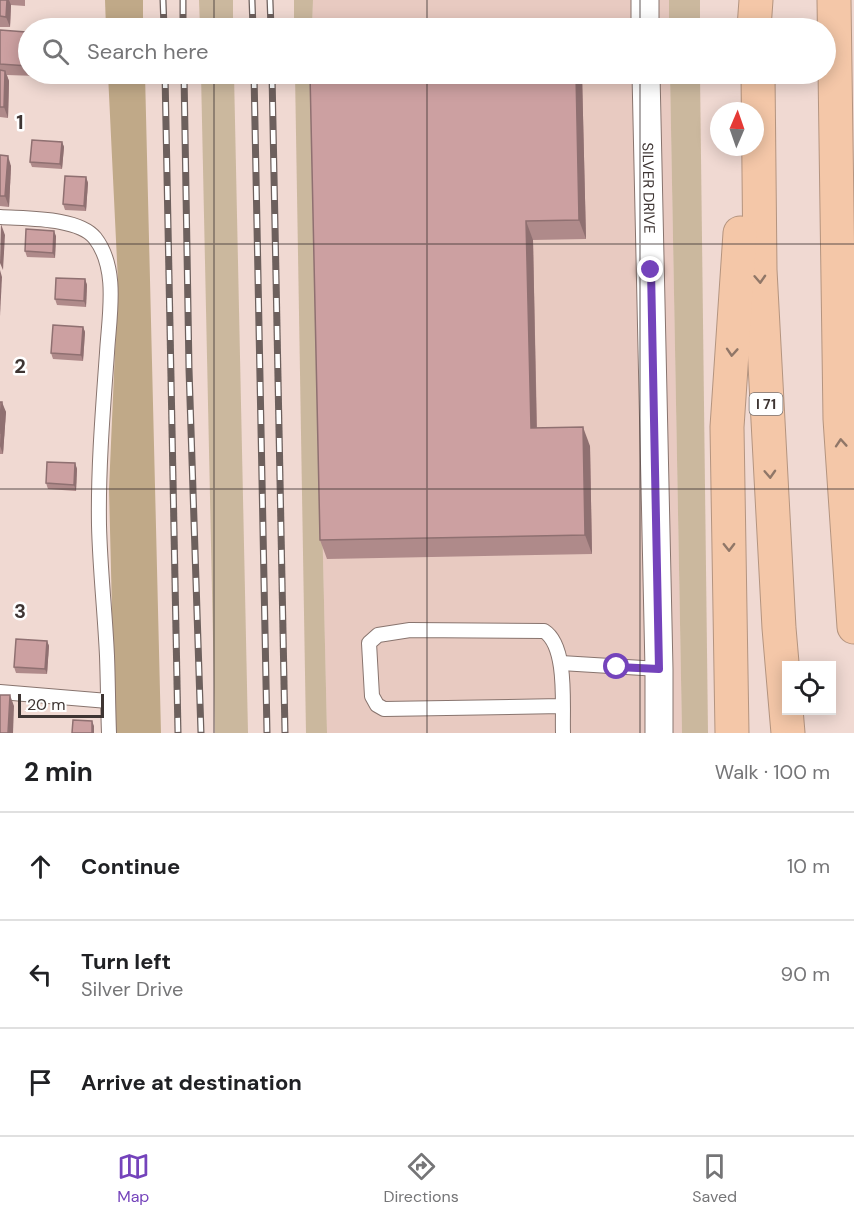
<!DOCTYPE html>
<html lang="en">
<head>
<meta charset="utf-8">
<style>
  body { margin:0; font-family:"DM Sans",sans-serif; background:#f6f6f6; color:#202124 }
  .controls { position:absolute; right:18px; bottom:18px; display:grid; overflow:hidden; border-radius:0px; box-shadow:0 3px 15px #0003 }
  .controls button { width:54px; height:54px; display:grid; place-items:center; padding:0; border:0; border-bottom:2px solid #e0e0e0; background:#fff; color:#202124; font:30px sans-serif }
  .compass { position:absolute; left:710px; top:102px; width:54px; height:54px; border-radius:50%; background:#fff; box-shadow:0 3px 15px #0003; rotate:2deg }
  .scale { position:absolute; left:18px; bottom:15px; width:86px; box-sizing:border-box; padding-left:6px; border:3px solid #3e3533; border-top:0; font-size:16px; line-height:21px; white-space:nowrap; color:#3e3533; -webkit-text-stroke:4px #fff; paint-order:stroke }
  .stop { position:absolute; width:18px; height:18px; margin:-14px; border:4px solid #7443bb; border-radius:50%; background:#fff }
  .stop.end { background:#7443bb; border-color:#fff; box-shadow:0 2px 6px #0008 }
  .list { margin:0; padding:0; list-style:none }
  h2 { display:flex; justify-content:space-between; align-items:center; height:78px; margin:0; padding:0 24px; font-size:26px }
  h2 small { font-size:20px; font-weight:400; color:#757577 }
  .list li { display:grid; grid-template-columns:39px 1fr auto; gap:18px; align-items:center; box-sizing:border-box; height:108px; padding:0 24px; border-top:2px solid #e0e0e0 }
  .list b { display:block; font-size:22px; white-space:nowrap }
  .list p { margin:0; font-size:20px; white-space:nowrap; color:#757577 }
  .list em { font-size:20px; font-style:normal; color:#757577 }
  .icon { flex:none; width:33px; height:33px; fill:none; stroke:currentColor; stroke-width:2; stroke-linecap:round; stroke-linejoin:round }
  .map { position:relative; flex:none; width:854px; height:733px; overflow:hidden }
  .search { position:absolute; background:#fff; box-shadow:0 3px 15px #0003; left:18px; right:18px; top:18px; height:66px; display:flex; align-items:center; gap:15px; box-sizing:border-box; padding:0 21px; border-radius:33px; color:#757577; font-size:22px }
  .sheet { height:402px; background:#fff }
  nav { display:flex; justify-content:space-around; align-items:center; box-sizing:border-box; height:84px; border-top:2px solid #e0e0e0; background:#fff; font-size:16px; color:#757577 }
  nav a { display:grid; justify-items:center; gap:3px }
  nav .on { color:#7443bb }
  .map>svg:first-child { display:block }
  .built { fill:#e8cac1 }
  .green { fill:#cbb89e }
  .forest { fill:#c0a988 }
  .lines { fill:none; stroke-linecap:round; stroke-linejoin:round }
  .lane-casing { stroke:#88746e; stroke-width:16 }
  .street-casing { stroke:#88746e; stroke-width:29 }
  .highway-casing { stroke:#b4947f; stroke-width:35 }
  .lane { stroke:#fff; stroke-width:14 }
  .street { stroke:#fff; stroke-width:27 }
  .highway { stroke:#f4c7a8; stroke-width:33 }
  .rail-casing { stroke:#6d605d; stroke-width:7 }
  .rail { stroke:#fff; stroke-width:4.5; stroke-dasharray:14; stroke-linecap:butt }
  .wall { fill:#af8a8a }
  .shaded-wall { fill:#8f7071 }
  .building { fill:#cca0a1; stroke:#8f7071; stroke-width:1.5 }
  .oneway { stroke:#907768 }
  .route { stroke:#7443bb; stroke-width:8 }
  .grid { fill:none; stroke:#3e3533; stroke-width:1.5; stroke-opacity:0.55 }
  .labels { text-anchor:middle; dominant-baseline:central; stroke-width:5; stroke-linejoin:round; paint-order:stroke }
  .shield { fill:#fff; stroke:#787270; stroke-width:1.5 }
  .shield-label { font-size:14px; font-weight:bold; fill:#3e3533 }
  .street-label { font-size:15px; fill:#3e3533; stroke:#fff }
  .grid-label { font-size:20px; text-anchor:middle; font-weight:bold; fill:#3e3533; stroke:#fff; stroke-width:5; stroke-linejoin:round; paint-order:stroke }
</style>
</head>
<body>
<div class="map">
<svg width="854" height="733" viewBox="0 0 854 733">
  <rect width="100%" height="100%" fill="#f0d9d2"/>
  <g class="built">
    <polygon points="313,0 669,0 669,28 312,28"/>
    <polygon points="312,74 670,74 682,733 327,733"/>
  </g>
  <g class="green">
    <polygon points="199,0 233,0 233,28 200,28"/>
    <polygon points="294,0 313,0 312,28 294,28"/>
    <rect x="669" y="0" width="31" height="28"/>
    <polygon points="201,74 234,74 248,733 215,733"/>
    <polygon points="295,74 312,74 327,733 306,733"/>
    <polygon points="670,74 700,74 708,733 682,733"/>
  </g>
  <g class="forest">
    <polygon points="105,0 143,0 143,28 106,28"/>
    <polygon points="108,74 145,74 161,733 115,733 109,489 118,282"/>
  </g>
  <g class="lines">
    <g class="lane-casing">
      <g id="lane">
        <path d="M 0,217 C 25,219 78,217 95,238 C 119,269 109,316 107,353 C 103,408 98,469 99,525 C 100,569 105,612 107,656 C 108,682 108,707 109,733"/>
        <polyline points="561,663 659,669"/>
        <polyline points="0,692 108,701"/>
        <path d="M 562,706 L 384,709 L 377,705 L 372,696 L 369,643 L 378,635 L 410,630 L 544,631 C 568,646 562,707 563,733"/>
      </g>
    </g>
    <g class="street-casing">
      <g id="street">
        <polyline points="645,0 645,28"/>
        <path id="s1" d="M 646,74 L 659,669 L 659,733"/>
      </g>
    </g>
    <g class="highway-casing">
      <g id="highway">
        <polyline points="834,0 840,419 854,627"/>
        <polyline points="754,28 756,0"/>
        <polyline points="758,74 760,270 779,628 788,733"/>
        <polyline points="732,733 727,427 740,233"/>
      </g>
    </g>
    <use href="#lane" class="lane"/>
    <use href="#street" class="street"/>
    <use href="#highway" class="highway"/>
    <g class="rail-casing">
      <g id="rail">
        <polyline points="163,0 164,28"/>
        <polyline points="183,0 183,28"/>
        <polyline points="252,0 253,28"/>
        <polyline points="270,0 271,28"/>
        <polyline points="165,74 178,733"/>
        <polyline points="184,74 189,369 201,733"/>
        <polyline points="254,74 267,733"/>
        <polyline points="272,74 285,733"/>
      </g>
    </g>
    <use href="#rail" class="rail"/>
  </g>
  <g class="wall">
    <polygon points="0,0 25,0 25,6 11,5 10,27 0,27"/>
    <polygon points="0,30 28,39 28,74 37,74 37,76 7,75 9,81 8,118 0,117"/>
    <polygon points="310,74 582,74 586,239 533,240 537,428 590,446 592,554 327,559 320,540"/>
    <polygon points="62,142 64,147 62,169 32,167 30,162"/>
    <polygon points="0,155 11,166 9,207 0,206"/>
    <polygon points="86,177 88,183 86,211 65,210 63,204"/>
    <polygon points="56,236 55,258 27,257 25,251"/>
    <polygon points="85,279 87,285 86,307 57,305 55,299"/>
    <polygon points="83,327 85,332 83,361 53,359 51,353"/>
    <polygon points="0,402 6,412 3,454 0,454"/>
    <polygon points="75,463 77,469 76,491 48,489 46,483"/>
    <polygon points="47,641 49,646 47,674 16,673 14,667"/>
  </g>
  <g class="shaded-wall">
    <polygon points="7,0 9,0 11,5 10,27 6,17"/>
    <polygon points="26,32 28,39 28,62 25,52"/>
    <polygon points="5,71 9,81 8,118 4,107"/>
    <polygon points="576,74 582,74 586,239 579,220"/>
    <polygon points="62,142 64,147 62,169 60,164"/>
    <polygon points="8,156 11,166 9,207 5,196"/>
    <polygon points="86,177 88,183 86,211 84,206"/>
    <polygon points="526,221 533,240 537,447 531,428"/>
    <polygon points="1,224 5,235 3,270 0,263"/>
    <polygon points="54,231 56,236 55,258 53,253"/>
    <polygon points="0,270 2,277 0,316"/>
    <polygon points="85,279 87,285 86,307 84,301"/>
    <polygon points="83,327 85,332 83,361 81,355"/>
    <polygon points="2,402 6,412 3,454 0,446"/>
    <polygon points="583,427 590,446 592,554 585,535"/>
    <polygon points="75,463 77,469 76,491 74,485"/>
    <polygon points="47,641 49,646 47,674 45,669"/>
    <polygon points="10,695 14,706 13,733 8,733"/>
    <polygon points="92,721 94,726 94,733 92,733"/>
  </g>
  <g class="building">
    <polygon points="0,0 7,0 6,17 0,16"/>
    <polygon points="0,30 26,32 25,52 28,52 28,66 0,64"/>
    <polygon points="0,70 5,71 4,107 0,107"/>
    <polygon points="310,74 576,74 579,220 526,221 531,428 583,427 585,535 320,540"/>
    <polygon points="32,140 62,142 60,164 30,162"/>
    <polygon points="0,155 8,156 5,196 0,196"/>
    <polygon points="65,176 86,177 84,206 63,204"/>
    <polygon points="26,229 54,231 53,253 25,251"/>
    <polygon points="56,278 85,279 84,301 55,299"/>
    <polygon points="53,325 83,327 81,355 51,353"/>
    <polygon points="0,402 2,402 0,434"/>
    <polygon points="47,462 75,463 74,485 46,483"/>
    <polygon points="16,639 47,641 45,669 14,667"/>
    <polygon points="0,695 10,695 8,733 0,733"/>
    <polygon points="73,720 92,721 92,733 72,733"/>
  </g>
  <defs><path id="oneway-chevron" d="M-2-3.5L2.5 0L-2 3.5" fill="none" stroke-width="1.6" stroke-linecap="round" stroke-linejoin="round" transform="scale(1.5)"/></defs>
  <g class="oneway">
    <use href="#oneway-chevron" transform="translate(760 279) rotate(87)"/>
    <use href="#oneway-chevron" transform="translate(732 352) rotate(94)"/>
    <use href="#oneway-chevron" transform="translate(841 443) rotate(-94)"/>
    <use href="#oneway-chevron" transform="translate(770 474) rotate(87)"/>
    <use href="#oneway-chevron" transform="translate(729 547) rotate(89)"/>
  </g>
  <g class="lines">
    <polyline class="route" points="617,667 659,669 651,270"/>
  </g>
  <path class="grid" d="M 214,0 L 214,28M 427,0 L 427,28M 640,0 L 640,28M 214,74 L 214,733M 427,74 L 427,733M 640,74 L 640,733M 0,244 L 854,244M 0,489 L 854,489"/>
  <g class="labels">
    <rect class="shield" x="749.5" y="393" width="33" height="22" rx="4.5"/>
    <g class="shield-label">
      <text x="766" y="404">I 71</text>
    </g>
    <g class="street-label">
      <text stroke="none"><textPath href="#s1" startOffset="114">SILVER DRIVE</textPath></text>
    </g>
  </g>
  <g class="grid-label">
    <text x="20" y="129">1</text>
    <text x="20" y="373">2</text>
    <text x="20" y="618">3</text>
  </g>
</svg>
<div class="controls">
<button><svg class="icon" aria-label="locate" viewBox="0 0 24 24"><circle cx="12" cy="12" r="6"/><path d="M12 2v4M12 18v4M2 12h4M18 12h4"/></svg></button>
</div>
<svg class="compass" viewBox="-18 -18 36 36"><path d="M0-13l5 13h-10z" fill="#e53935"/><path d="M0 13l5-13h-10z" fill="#757577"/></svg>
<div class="scale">20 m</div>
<div class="stop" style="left:617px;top:667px"></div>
<div class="stop end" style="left:651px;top:270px"></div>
<div class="search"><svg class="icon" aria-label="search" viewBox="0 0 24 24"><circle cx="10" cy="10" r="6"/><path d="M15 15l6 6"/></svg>Search here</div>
</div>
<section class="sheet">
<h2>2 min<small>Walk · 100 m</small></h2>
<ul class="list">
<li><svg class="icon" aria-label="ahead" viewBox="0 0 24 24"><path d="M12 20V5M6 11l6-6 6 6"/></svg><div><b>Continue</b></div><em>10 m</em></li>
<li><svg class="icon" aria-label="left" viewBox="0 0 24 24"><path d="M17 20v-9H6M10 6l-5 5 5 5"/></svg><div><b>Turn left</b><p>Silver Drive</p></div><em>90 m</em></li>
<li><svg class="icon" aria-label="arrive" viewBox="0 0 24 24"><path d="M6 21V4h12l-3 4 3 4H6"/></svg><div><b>Arrive at destination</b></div></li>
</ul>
</section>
<nav>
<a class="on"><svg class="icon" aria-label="map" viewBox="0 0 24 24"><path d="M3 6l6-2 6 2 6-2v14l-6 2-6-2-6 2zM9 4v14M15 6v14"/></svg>Map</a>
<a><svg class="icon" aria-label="directions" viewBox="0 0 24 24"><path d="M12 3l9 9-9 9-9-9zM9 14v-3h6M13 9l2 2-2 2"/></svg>Directions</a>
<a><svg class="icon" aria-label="saved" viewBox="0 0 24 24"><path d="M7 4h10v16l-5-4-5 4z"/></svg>Saved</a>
</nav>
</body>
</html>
